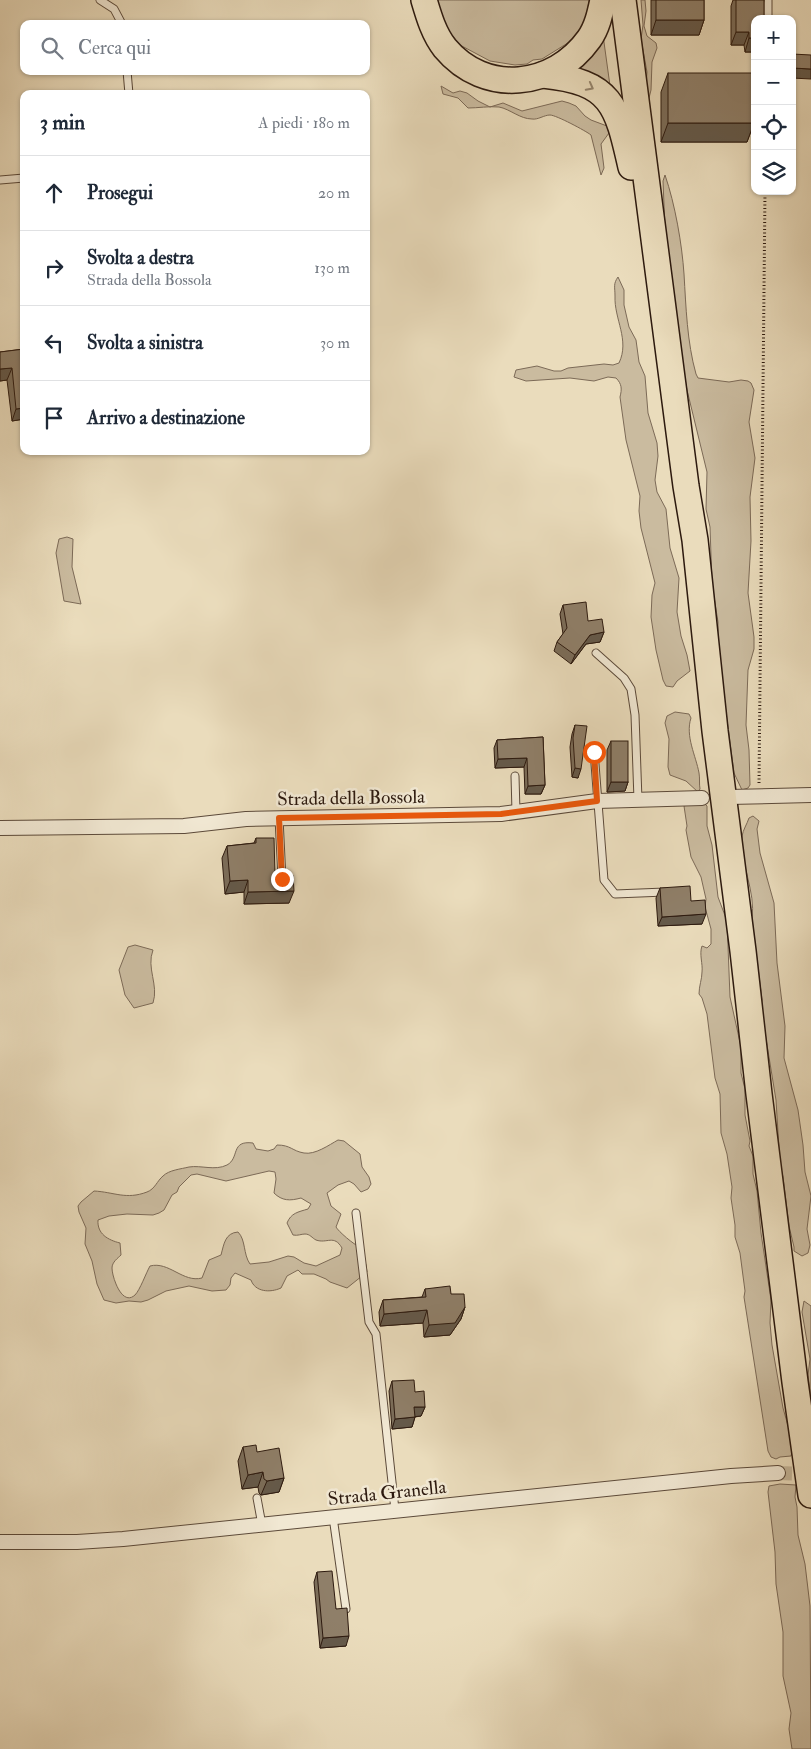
<!DOCTYPE html>
<html lang="it">
<head>
<meta charset="utf-8">
<style>
  body { margin:0; font-family:"IM FELL Double Pica",serif; background:#f6f6f7; color:#1f2937 }
  .controls { position:absolute; right:15px; top:15px; display:grid; overflow:hidden; border-radius:10px; box-shadow:0 1px 4px #0004 }
  .controls button { width:45px; height:45px; display:grid; place-items:center; padding:0; border:0; border-bottom:1px solid #e0e1e3; background:#fff; color:#1f2937; font:25px sans-serif }
  .stop { position:absolute; width:15px; height:15px; margin:-11px; border:4px solid #ea580c; border-radius:50%; background:#fff }
  .stop.end { background:#ea580c; border-color:#fff; box-shadow:0 1px 5px #0008 }
  .list { margin:0; padding:0; list-style:none }
  h2 { display:flex; justify-content:space-between; align-items:center; height:65px; margin:0; padding:0 20px; font-size:21px }
  h2 small { font-size:16px; font-weight:400; color:#747a83 }
  .list li { display:grid; grid-template-columns:32px 1fr auto; gap:15px; align-items:center; box-sizing:border-box; height:75px; padding:0 20px; border-top:1px solid #e0e1e3 }
  .list b { display:block; font-size:19px; white-space:nowrap }
  .list p { margin:0; font-size:16px; white-space:nowrap; color:#747a83 }
  .list em { font-size:16px; font-style:normal; color:#747a83 }
  .icon { flex:none; width:28px; height:28px; fill:none; stroke:currentColor; stroke-width:2; stroke-linecap:round; stroke-linejoin:round }
  .map { position:relative; flex:none; width:811px; height:1749px; overflow:hidden }
  .search { position:absolute; background:#fff; box-shadow:0 1px 4px #0004; left:20px; top:20px; width:350px; height:55px; display:flex; align-items:center; gap:12px; box-sizing:border-box; padding:0 18px; border-radius:10px; color:#747a83; font-size:19px }
  .panel { position:absolute; background:#fff; box-shadow:0 1px 4px #0004; left:20px; top:90px; width:350px; height:365px; border-radius:10px }
  .map>svg:first-child { display:block }
  .green { fill:#cabb9f; stroke:#7c6a57; fill-rule:evenodd }
  .lines { fill:none; stroke-linecap:round; stroke-linejoin:round }
  .street-tunnel { stroke:#c4b599; stroke-width:14; stroke-dasharray:14 7; stroke-linecap:butt }
  .lane-casing { stroke:#5c4a3a; stroke-width:9 }
  .street-casing { stroke:#5c4a3a; stroke-width:16 }
  .highway-casing { stroke:#2d1a0f; stroke-width:28 }
  .path { stroke:#2d1a0f; stroke-width:3; stroke-dasharray:1 2.5; stroke-linecap:butt }
  .lane { stroke:#f1e8d3; stroke-width:7 }
  .street { stroke:#f1e8d3; stroke-width:14 }
  .highway { stroke:#eadcbc; stroke-width:25 }
  .wall { fill:#7b6d5a; stroke:#2d1a0f }
  .shaded-wall { fill:#64594a; stroke:#2d1a0f }
  .building { fill:#8f7f69; stroke:#2d1a0f }
  .oneway { stroke:#95856e }
  .route { stroke:#ea580c; stroke-width:6 }
  .labels { text-anchor:middle; dominant-baseline:central; stroke-width:5; stroke-linejoin:round; paint-order:stroke }
  .street-label { font-size:19px; fill:#2d1a0f; stroke:#f1e8d3 }
</style>
</head>
<body>
<div class="map">
<svg width="811" height="1749" viewBox="0 0 811 1749">
  <rect width="100%" height="100%" fill="#eadcbc"/>
  <filter id="stains"><feTurbulence type="fractalNoise" baseFrequency=".004" numOctaves="4"/><feColorMatrix values="0 0 0 0 .2 0 0 0 0 .09 0 0 0 0 .02 0 0 0 .5 -.17"/></filter>
  <radialGradient id="worn" r=".72"><stop offset=".6" stop-color="#630" stop-opacity="0"/><stop offset="1" stop-color="#630" stop-opacity=".3"/></radialGradient>
  <g class="green">
    <polygon points="436,0 589,0 586,20 580,31 571,41 542,59 533,60 527,64 515,65 490,61 460,45 446,28"/>
    <polygon points="641,0 645,0 646,11 644,26 647,36 656,43 657,48 652,62 651,90 647,106 648,96 646,86 647,72 641,39 643,25"/>
    <polygon points="603,35 611,93 565,72"/>
    <path d="M 441,86 L 453,93 L 460,91 L 467,93 L 478,101 L 490,107 L 503,103 L 522,111 L 562,101 L 569,103 L 576,106 L 585,116 L 591,120 L 607,126 L 609,133 L 601,144 L 604,168 L 601,175 L 591,135 C 586,131 556,115 550,115 C 544,115 538,120 532,119 C 520,119 510,109 499,107 C 489,106 478,108 468,108 L 458,98 L 443,94 Z"/>
    <path d="M 665,175 C 675,204 682,244 684,274 C 686,307 687,342 696,374 L 698,378 L 729,382 L 741,380 L 748,381 L 751,383 L 754,390 L 749,422 L 755,458 L 750,497 L 751,541 L 748,593 L 754,637 L 754,649 L 748,670 L 746,725 L 749,750 L 750,785 L 748,788 L 742,790 L 734,773 L 718,651 L 718,622 L 712,584 L 710,527 L 706,509 L 707,472 L 687,390 L 672,306 L 665,229 L 663,181 Z"/>
    <path d="M 618,277 L 624,290 L 624,305 L 629,327 L 636,340 L 639,362 L 645,376 L 648,413 L 657,443 L 658,456 L 655,480 L 657,492 L 666,509 L 670,548 L 679,578 L 677,612 L 681,636 L 687,655 L 690,671 L 677,681 L 673,687 L 666,686 L 663,680 L 656,650 L 651,617 L 652,595 L 655,583 L 641,528 L 639,511 L 640,496 L 626,440 L 620,397 C 622,389 622,384 616,378 L 608,377 L 594,381 L 570,378 L 526,381 L 514,377 L 516,370 L 537,366 L 554,371 L 561,371 L 568,368 L 604,364 L 613,365 L 619,363 C 630,340 614,319 615,296 C 615,287 613,284 618,277 Z"/>
    <polygon points="67,537 73,539 72,567 81,604 64,601 56,553 59,539"/>
    <path d="M 675,712 L 689,714 L 691,718 C 685,736 696,756 699,773 C 700,778 699,784 700,789 L 698,792 L 686,781 L 670,775 L 668,767 L 669,739 L 665,723 L 667,716 Z"/>
    <path d="M 691,804 L 705,804 L 707,806 L 707,826 L 712,845 L 718,897 L 727,921 L 730,997 L 741,1047 L 741,1073 L 745,1089 L 745,1115 L 750,1141 L 749,1146 L 753,1156 L 753,1174 L 757,1191 L 761,1233 L 771,1300 L 770,1323 L 772,1345 L 783,1408 L 792,1440 L 793,1449 L 791,1456 L 780,1457 L 776,1459 L 771,1457 L 768,1451 L 744,1297 L 745,1291 L 740,1253 L 735,1237 L 735,1225 L 731,1198 L 732,1187 L 727,1154 L 721,1133 L 720,1094 L 715,1078 L 707,1014 L 702,998 L 699,994 C 699,986 702,979 702,972 C 703,964 699,954 702,946 L 707,948 L 711,944 L 711,929 L 705,907 L 706,899 L 701,877 L 691,857 L 686,830 L 687,826 L 684,806 Z"/>
    <path d="M 753,816 L 759,821 L 757,829 L 760,853 L 774,903 L 777,963 L 785,1026 L 784,1058 L 798,1110 L 803,1145 L 805,1172 L 811,1196 L 807,1229 L 810,1245 L 808,1253 L 802,1256 L 794,1251 L 794,1247 L 789,1226 L 783,1177 L 780,1165 L 776,1100 L 761,1008 L 762,1000 L 752,919 C 756,891 740,865 742,836 C 743,830 747,824 749,818 Z"/>
    <path d="M 135,945 L 153,950 C 146,968 159,985 153,1003 L 134,1008 L 125,995 L 119,970 L 128,947 Z"/>
    <path d="M 338,1140 L 344,1141 L 360,1154 L 362,1167 L 369,1177 L 371,1184 L 368,1189 L 361,1192 L 354,1184 L 349,1181 L 338,1185 L 327,1193 L 331,1206 L 341,1214 L 336,1227 C 338,1231 354,1245 360,1247 L 366,1265 L 367,1272 L 347,1288 L 330,1282 L 326,1279 L 314,1274 L 302,1274 L 298,1270 L 287,1276 L 281,1288 C 270,1293 255,1292 251,1280 L 235,1273 L 231,1278 L 230,1285 L 226,1290 L 212,1291 L 189,1286 L 166,1291 L 148,1300 L 141,1302 L 129,1301 L 116,1303 L 104,1300 L 97,1284 L 92,1261 L 85,1244 L 86,1228 L 79,1212 L 78,1206 L 81,1202 L 94,1191 C 114,1192 126,1200 147,1192 C 155,1189 157,1181 163,1176 C 169,1170 181,1169 189,1167 C 201,1165 215,1171 227,1165 C 240,1158 230,1140 253,1143 L 256,1149 L 268,1151 L 274,1149 L 277,1145 C 291,1145 292,1151 304,1153 C 315,1155 329,1145 338,1140 ZM 269,1171 L 275,1172 L 276,1179 L 274,1193 C 282,1201 290,1201 301,1198 L 311,1204 L 308,1209 C 298,1212 291,1213 287,1223 L 293,1235 C 298,1236 301,1234 305,1234 C 310,1234 312,1238 316,1240 C 327,1244 334,1234 342,1248 L 340,1255 L 316,1266 L 304,1263 L 294,1257 L 288,1256 L 269,1262 L 250,1264 C 243,1254 246,1240 238,1232 C 225,1233 224,1244 221,1255 L 209,1260 L 202,1278 C 183,1283 169,1261 150,1266 C 146,1273 140,1290 135,1295 C 122,1307 112,1277 112,1268 C 112,1262 118,1258 121,1255 L 120,1243 C 108,1240 97,1234 98,1220 L 109,1216 L 127,1214 L 153,1215 L 159,1213 L 164,1210 L 172,1195 L 177,1192 L 179,1187 L 191,1175 L 197,1174 L 226,1181 Z"/>
    <polygon points="804,1301 811,1306 811,1401 808,1375 810,1359 802,1312"/>
    <polygon points="780,1484 796,1485 795,1497 797,1507 798,1535 805,1564 810,1606 811,1749 792,1749 789,1729 791,1713 783,1676 783,1632 776,1584 775,1552 768,1492 769,1486"/>
  </g>
  <g class="lines">
    <polyline class="street-tunnel" points="778,1473 811,1474"/>
    <g class="lane-casing">
      <g id="lane">
        <polyline points="100,0 114,9 122,24"/>
        <polyline points="768,19 768,0"/>
        <polyline points="127,71 129,94"/>
        <polyline points="0,180 24,178"/>
        <polyline points="596,653 624,678 631,689 635,715 638,800"/>
        <polyline points="594,751 604,880 615,894 665,892"/>
        <polyline points="515,776 516,812"/>
        <polyline points="279,818 282,879"/>
        <polyline points="356,1213 369,1322 376,1334 395,1510"/>
        <polyline points="257,1498 262,1525"/>
        <polyline points="333,1517 346,1609"/>
      </g>
    </g>
    <g class="street-casing">
      <g id="street">
        <polyline points="729,797 811,795"/>
        <polyline points="0,828 184,826 246,819 501,814 597,801 702,798"/>
        <polyline points="0,1542 77,1542 123,1539 731,1476 778,1473"/>
      </g>
    </g>
    <g class="highway-casing">
      <g id="highway">
        <path d="M 424,0 C 429,17 434,34 445,48 C 485,96 554,88 589,39 C 597,28 600,14 603,0"/>
        <polyline points="623,0 686,486 695,540 715,731 743,951 759,1094 795,1382 811,1495"/>
        <path d="M 543,75 C 612,82 617,105 631,167"/>
      </g>
    </g>
    <polyline class="path" points="759,783 765,191"/>
    <use href="#lane" class="lane"/>
    <use href="#street" class="street"/>
    <use href="#highway" class="highway"/>
  </g>
  <g class="wall">
    <polygon points="651,0 704,0 704,20 699,35 651,35"/>
    <polygon points="733,0 764,0 755,52 745,52 744,45 731,45 731,6"/>
    <polygon points="668,73 754,123 747,142 661,142 661,92"/>
    <polygon points="24,349 24,419 12,421 7,380 0,381 0,352"/>
    <polygon points="563,605 604,632 600,642 586,644 571,664 554,651 557,642 563,634 560,614"/>
    <polygon points="575,725 578,778 572,777 570,747 572,734"/>
    <polygon points="543,737 545,785 541,794 525,794 524,767 495,768 494,748 497,740"/>
    <polygon points="611,741 628,782 625,791 607,792 607,750"/>
    <polygon points="256,838 275,876 289,903 244,904 244,892 225,894 222,858 227,846 254,843"/>
    <polygon points="660,888 691,901 702,924 658,926 656,898"/>
    <polygon points="425,1289 451,1294 465,1307 461,1319 450,1335 424,1337 423,1323 380,1326 379,1312 383,1300 422,1297"/>
    <polygon points="392,1381 415,1392 425,1407 421,1416 415,1417 412,1427 392,1429 389,1391"/>
    <polygon points="243,1447 257,1452 284,1478 279,1492 261,1495 259,1493 258,1487 242,1489 238,1461"/>
    <polygon points="317,1572 336,1609 346,1646 320,1648 314,1582"/>
  </g>
  <g class="shaded-wall">
    <polygon points="656,20 704,20 699,35 651,35"/>
    <polygon points="736,32 749,32 744,45 731,45"/>
    <polygon points="749,38 755,38 755,52 745,52"/>
    <polygon points="792,68 811,69 811,79 792,78"/>
    <polygon points="668,123 754,123 747,142 661,142"/>
    <polygon points="12,368 7,380 0,381 0,369"/>
    <polygon points="24,408 24,419 12,421 16,409"/>
    <polygon points="604,632 600,642 586,644 571,664 575,655 590,635"/>
    <polygon points="527,758 524,767 495,768 498,759"/>
    <polygon points="575,768 581,769 578,778 572,777"/>
    <polygon points="611,782 628,782 625,791 607,792"/>
    <polygon points="545,785 541,794 525,794 528,786"/>
    <polygon points="248,880 244,892 225,894 230,881"/>
    <polygon points="294,891 289,903 244,904 248,892"/>
    <polygon points="706,914 702,924 658,926 662,917"/>
    <polygon points="465,1307 461,1319 450,1335 424,1337 429,1325"/>
    <polygon points="427,1310 423,1323 380,1326 384,1314"/>
    <polygon points="414,1407 425,1407 421,1416 411,1417"/>
    <polygon points="415,1417 412,1427 392,1429 395,1419"/>
    <polygon points="263,1472 258,1487 242,1489 248,1475"/>
    <polygon points="284,1478 279,1492 261,1495 267,1481"/>
    <polygon points="349,1636 346,1646 320,1648 323,1638"/>
  </g>
  <g class="building">
    <rect x="656" y="0" width="48" height="20"/>
    <polygon points="736,0 764,0 764,19 755,19 755,38 749,38 749,32 736,32"/>
    <polygon points="792,54 811,55 811,69 792,68"/>
    <rect x="668" y="73" width="86" height="50"/>
    <polygon points="24,349 24,408 16,409 12,368 0,369 0,352"/>
    <polygon points="586,602 588,621 602,619 604,632 590,635 575,655 557,642 567,628 563,605"/>
    <polygon points="575,725 587,726 581,769 575,768 573,738"/>
    <polygon points="543,737 545,785 528,786 527,758 498,759 497,740"/>
    <rect x="611" y="741" width="17" height="41"/>
    <polygon points="256,838 274,838 275,876 293,875 294,891 248,892 248,880 230,881 227,846 256,843"/>
    <polygon points="690,886 691,901 705,900 706,914 662,917 660,888"/>
    <polygon points="450,1286 451,1294 464,1294 465,1307 455,1323 429,1325 427,1310 384,1314 383,1300 426,1297 425,1289"/>
    <polygon points="414,1380 415,1392 424,1391 425,1407 414,1407 415,1417 395,1419 392,1381"/>
    <polygon points="256,1445 257,1452 279,1448 284,1478 267,1481 264,1479 263,1472 248,1475 243,1447"/>
    <polygon points="332,1571 336,1609 347,1608 349,1636 323,1638 317,1572"/>
  </g>
  <defs><path id="oneway-chevron" d="M-2-3.5L2.5 0L-2 3.5" fill="none" stroke-width="1.6" stroke-linecap="round" stroke-linejoin="round" transform="scale(1.25)"/></defs>
  <use class="oneway" href="#oneway-chevron" transform="translate(590 87) rotate(28)"/>
  <g class="lines">
    <polyline class="route" points="282,879 279,818 501,814 597,801 594,752"/>
  </g>
  <g class="labels">
    <g class="street-label">
      <text transform="translate(351 798) rotate(-1)">Strada della Bossola</text>
      <text transform="translate(387 1493) rotate(-6)">Strada Granella</text>
    </g>
  </g>
  <rect width="100%" height="100%" filter="url(#stains)"/>
  <rect width="100%" height="100%" fill="url(#worn)"/>
</svg>
<div class="controls">
<button>+</button>
<button>−</button>
<button><svg class="icon" aria-label="locate" viewBox="0 0 24 24"><circle cx="12" cy="12" r="6"/><path d="M12 2v4M12 18v4M2 12h4M18 12h4"/></svg></button>
<button><svg class="icon" aria-label="layers" viewBox="0 0 24 24"><path d="M12 4l9 5-9 5-9-5zM3 14l9 5 9-5"/></svg></button>
</div>
<div class="stop" style="left:594px;top:752px"></div>
<div class="stop end" style="left:282px;top:879px"></div>
<div class="search"><svg class="icon" aria-label="search" viewBox="0 0 24 24"><circle cx="10" cy="10" r="6"/><path d="M15 15l6 6"/></svg>Cerca qui</div>
<section class="panel">
<h2>3 min<small>A piedi · 180 m</small></h2>
<ul class="list">
<li><svg class="icon" aria-label="ahead" viewBox="0 0 24 24"><path d="M12 20V5M6 11l6-6 6 6"/></svg><div><b>Prosegui</b></div><em>20 m</em></li>
<li><svg class="icon" aria-label="right" viewBox="0 0 24 24"><path d="M7 20v-9h11M14 6l5 5-5 5"/></svg><div><b>Svolta a destra</b><p>Strada della Bossola</p></div><em>130 m</em></li>
<li><svg class="icon" aria-label="left" viewBox="0 0 24 24"><path d="M17 20v-9H6M10 6l-5 5 5 5"/></svg><div><b>Svolta a sinistra</b></div><em>30 m</em></li>
<li><svg class="icon" aria-label="arrive" viewBox="0 0 24 24"><path d="M6 21V4h12l-3 4 3 4H6"/></svg><div><b>Arrivo a destinazione</b></div></li>
</ul>
</section>
</div>
</body>
</html>
